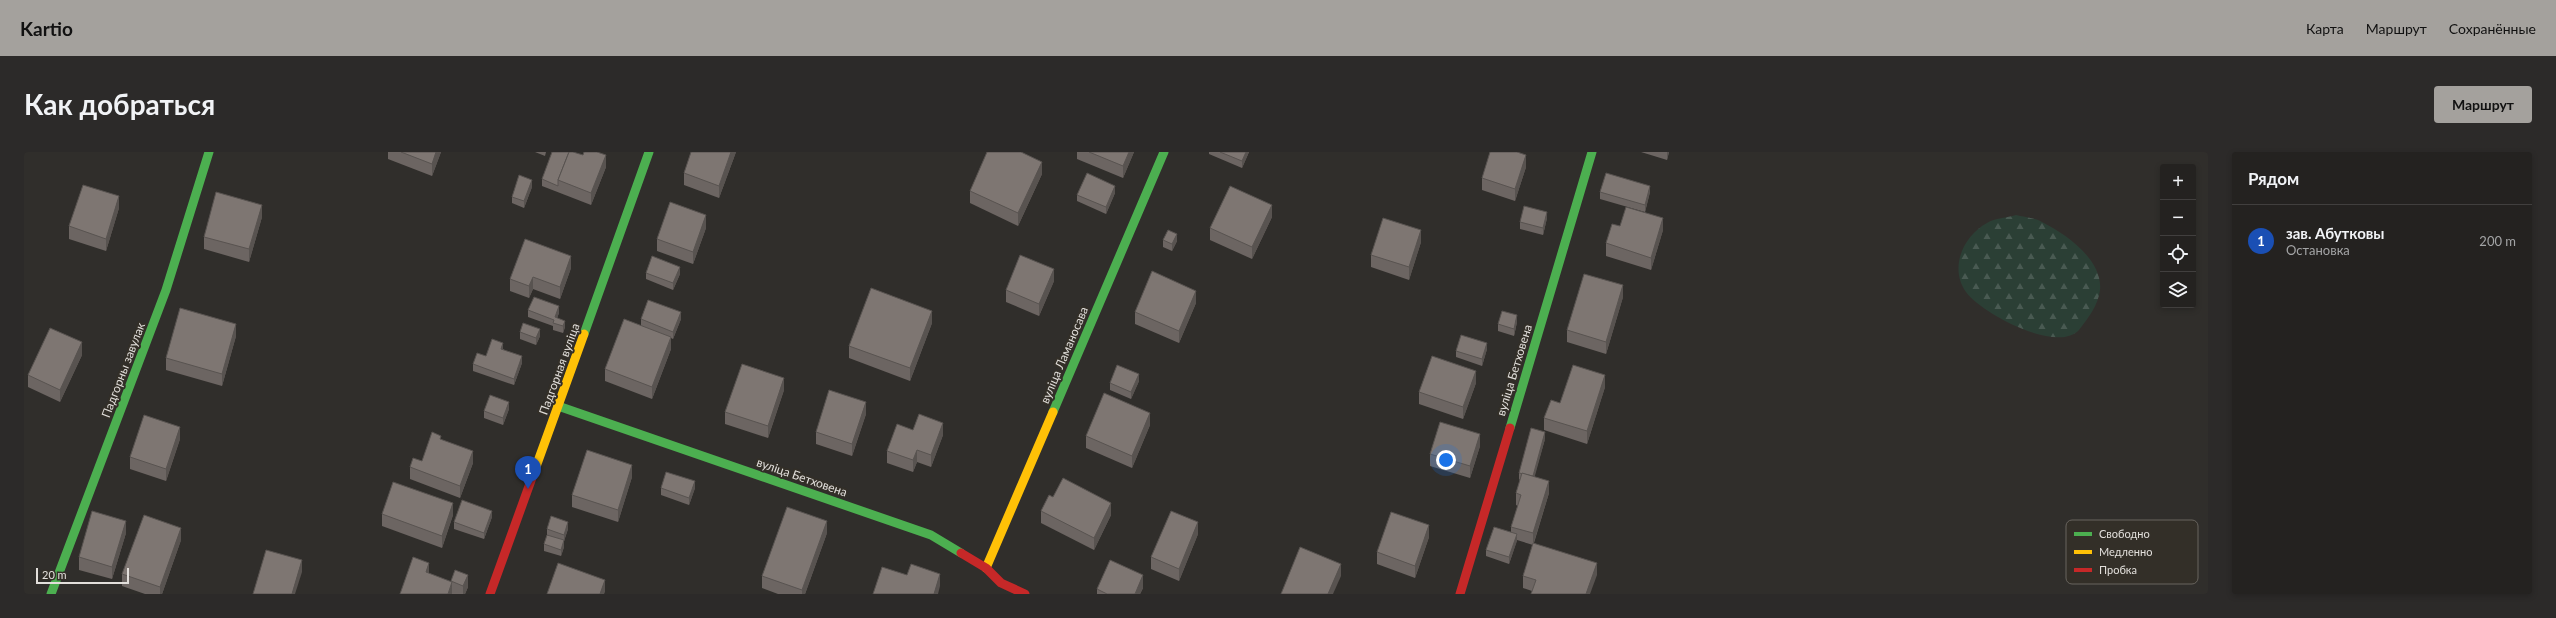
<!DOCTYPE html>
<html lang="ru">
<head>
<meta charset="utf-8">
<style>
  body { margin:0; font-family:Lato,sans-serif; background:#2c2a29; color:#f1f3f6 }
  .controls { position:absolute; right:12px; top:12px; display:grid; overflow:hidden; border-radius:4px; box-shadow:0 2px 6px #0003 }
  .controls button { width:36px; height:36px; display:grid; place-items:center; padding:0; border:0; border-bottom:1px solid #413f3e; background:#242220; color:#f1f3f6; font:20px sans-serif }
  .scale { position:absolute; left:12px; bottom:10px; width:93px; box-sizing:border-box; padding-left:4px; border:2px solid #e2dfdb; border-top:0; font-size:11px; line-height:14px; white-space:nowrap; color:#e2dfdb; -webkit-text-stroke:3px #332f28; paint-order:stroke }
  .you { position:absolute; left:1422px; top:308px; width:14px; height:14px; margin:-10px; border:3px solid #fff; border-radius:50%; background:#1a73e8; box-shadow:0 0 0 6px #1a73e833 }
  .badge { display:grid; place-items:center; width:26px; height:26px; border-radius:50%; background:#a4a19d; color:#fff; font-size:13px; font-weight:700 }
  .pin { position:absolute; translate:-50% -33px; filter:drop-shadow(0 1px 2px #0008) }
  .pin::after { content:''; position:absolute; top:21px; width:14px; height:12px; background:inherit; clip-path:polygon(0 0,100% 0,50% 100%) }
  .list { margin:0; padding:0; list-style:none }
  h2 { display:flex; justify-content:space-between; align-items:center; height:52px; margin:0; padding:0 16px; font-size:17px }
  h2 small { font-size:13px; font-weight:400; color:#a3a4a5 }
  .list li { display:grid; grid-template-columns:26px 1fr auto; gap:12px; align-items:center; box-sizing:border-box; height:72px; padding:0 16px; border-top:1px solid #413f3e }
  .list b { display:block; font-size:15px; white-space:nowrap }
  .list p { margin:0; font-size:13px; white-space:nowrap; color:#a3a4a5 }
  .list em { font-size:13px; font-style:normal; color:#a3a4a5 }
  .icon { flex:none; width:22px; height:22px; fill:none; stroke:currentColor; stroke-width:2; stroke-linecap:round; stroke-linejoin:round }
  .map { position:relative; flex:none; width:2184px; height:442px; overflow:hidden; border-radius:4px }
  header { display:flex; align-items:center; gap:24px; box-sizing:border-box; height:56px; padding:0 20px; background:#a4a19d; color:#111 }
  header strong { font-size:19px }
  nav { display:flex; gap:22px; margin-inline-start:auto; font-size:14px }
  .intro { display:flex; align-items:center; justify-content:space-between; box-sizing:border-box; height:96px; padding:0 24px }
  h1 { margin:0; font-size:28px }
  .button { padding:10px 18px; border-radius:4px; background:#a4a19d; color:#111; font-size:14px; font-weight:700 }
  main { display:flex; gap:24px; padding:0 24px }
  aside { flex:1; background:#242220; border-radius:4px; box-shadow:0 2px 6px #0003 }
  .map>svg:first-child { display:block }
  .forest { fill:url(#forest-firs) }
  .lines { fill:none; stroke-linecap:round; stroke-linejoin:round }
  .fast { stroke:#4caf50; stroke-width:9 }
  .slow { stroke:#ffc107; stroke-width:9 }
  .jam { stroke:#c62828; stroke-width:9 }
  .wall { fill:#6c6562 }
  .shaded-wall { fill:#585350 }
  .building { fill:#7e7672; stroke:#585350 }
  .labels { text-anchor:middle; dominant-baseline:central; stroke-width:4; stroke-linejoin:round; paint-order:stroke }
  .street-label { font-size:12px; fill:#e2dfdb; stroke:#332f28 }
  .key { fill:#332f28; stroke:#68645e; stroke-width:1 }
  .key-label { font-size:11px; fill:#e2dfdb }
</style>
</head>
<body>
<header>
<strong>Kartio</strong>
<nav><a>Карта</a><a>Маршрут</a><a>Сохранённые</a></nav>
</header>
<div class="intro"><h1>Как добраться</h1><a class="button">Маршрут</a></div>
<main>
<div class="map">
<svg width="2184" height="442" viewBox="0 0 2184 442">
  <defs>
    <pattern id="forest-firs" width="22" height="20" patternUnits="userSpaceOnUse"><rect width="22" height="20" fill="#2b3f35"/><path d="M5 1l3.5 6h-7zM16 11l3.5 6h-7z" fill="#495a52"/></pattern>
  </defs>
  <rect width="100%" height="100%" fill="#302e2b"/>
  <path class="forest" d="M 1992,63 C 2000,65 2011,66 2018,70 C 2042,82 2079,108 2076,138 C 2074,154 2064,166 2055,178 C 2033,202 1957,161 1942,140 C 1925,116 1939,84 1963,71 C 1971,66 1983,66 1992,63 Z"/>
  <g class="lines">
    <g class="fast">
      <polyline points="560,182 625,0"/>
      <polyline points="534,254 907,383 937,401"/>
      <polyline points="1029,260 1140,0"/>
      <polyline points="1486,276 1568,0"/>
      <polyline points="27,442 142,138 185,0"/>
    </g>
    <g class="slow">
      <polyline points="509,323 560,182"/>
      <polyline points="962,416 1029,260"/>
    </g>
    <g class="jam">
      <polyline points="937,401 962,416 977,431 1001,442"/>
      <polyline points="466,442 509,323"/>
      <polyline points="1436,442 1486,276"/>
    </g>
  </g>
  <g class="wall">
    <polygon points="364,0 417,0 408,24 364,7"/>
    <polygon points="511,0 522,0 521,4"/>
    <polygon points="712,0 695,46 660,33 660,21"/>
    <polygon points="1053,0 1110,0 1099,26 1053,7"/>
    <polygon points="1185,0 1225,0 1218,16 1185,2"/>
    <polygon points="1617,0 1645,0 1643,8"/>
    <polygon points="554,2 582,15 567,53 518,34 518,27"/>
    <polygon points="1502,15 1491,49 1458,38 1458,26"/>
    <polygon points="1018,22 994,74 946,51 946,39"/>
    <polygon points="508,35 500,56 488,51 488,45"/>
    <polygon points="1576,40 1626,40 1621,60 1576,47"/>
    <polygon points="1091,41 1082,62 1053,49 1053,43"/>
    <polygon points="95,56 82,99 45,87 45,74"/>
    <polygon points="238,65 225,110 180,97 180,85"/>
    <polygon points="1248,65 1228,107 1186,88 1186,76"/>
    <polygon points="1523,66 1519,83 1496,77 1496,70"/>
    <polygon points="682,76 669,112 633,99 633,87"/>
    <polygon points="1639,78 1627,118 1582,104 1582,91"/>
    <polygon points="1139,88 1153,89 1148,99 1139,95"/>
    <polygon points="1397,90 1385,128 1347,115 1347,103"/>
    <polygon points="547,116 536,147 509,137 505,146 486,139 486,127"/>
    <polygon points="622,121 656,122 649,138 622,127"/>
    <polygon points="1030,129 1015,164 982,150 982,138"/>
    <polygon points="1599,145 1582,202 1543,190 1543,178"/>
    <polygon points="1172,151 1155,191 1111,172 1111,160"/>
    <polygon points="504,158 535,161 533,166 541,175 539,181 529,178 529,174 504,165"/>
    <polygon points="617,167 657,167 649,187 647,186 647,197 628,247 581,229 581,217 617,174"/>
    <polygon points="1493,170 1490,184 1474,179 1474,172"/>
    <polygon points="908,171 886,229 825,206 825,194"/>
    <polygon points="496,180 516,184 512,193 496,187"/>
    <polygon points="212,184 198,234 142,218 142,206"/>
    <polygon points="479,197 498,211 490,233 449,219 449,212 462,204"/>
    <polygon points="1463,197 1458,214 1432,205 1432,199"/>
    <polygon points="58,203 36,250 4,235 4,223"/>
    <polygon points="1115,229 1107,247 1086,238 1086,231"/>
    <polygon points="1452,231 1439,267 1395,252 1395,240"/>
    <polygon points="1581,235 1563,292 1520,278 1520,266 1536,251"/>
    <polygon points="760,238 744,286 701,272 701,260"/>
    <polygon points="485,257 479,273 460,266 460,259"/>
    <polygon points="842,262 828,304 792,292 792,280"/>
    <polygon points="1126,273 1108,316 1062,296 1062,284"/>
    <polygon points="889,278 919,283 907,315 893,310 889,320 863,311 863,299"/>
    <polygon points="156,287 142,329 106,317 106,305"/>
    <polygon points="1521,287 1510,325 1525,341 1510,391 1573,423 1508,439 1499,436 1499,424 1509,393 1493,388 1485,412 1462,404 1462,398 1487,380 1487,375 1494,354 1492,353 1492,341 1496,328 1495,327 1495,321"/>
    <polygon points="417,288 449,311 436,346 386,327 386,315 398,309"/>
    <polygon points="1456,294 1446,326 1406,314 1406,302"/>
    <polygon points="608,325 594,370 548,355 548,343"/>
    <polygon points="637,336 671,336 665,353 637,343"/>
    <polygon points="1029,345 1087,363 1070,398 1017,371 1017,359"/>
    <polygon points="358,362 429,363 418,396 358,374"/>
    <polygon points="468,365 460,387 430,377 430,370"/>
    <polygon points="523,377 544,377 540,389 540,395 537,404 520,399 520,392 523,384"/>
    <polygon points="102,381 88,427 55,418 55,405"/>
    <polygon points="803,381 781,442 754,442 738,436 738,424"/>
    <polygon points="1174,382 1155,429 1127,417 1127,405"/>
    <polygon points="1405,385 1391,426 1353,412 1353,400"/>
    <polygon points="157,388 138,442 121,442 98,434 98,422"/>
    <polygon points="431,418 444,435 441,442 376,442 405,422 427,430"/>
    <polygon points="1119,436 1116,442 1073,442 1073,437"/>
  </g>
  <g class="shaded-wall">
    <polygon points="412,0 417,0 408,24 408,12"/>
    <polygon points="707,0 712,0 695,46 695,34"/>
    <polygon points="1105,0 1110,0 1099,26 1099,14"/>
    <polygon points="1222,0 1225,0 1218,16 1218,9"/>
    <polygon points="1643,0 1645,0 1643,8"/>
    <polygon points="582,3 582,15 567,53 567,41"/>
    <polygon points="1502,3 1502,15 1491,49 1491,37"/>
    <polygon points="1018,10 1018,22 994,74 994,61"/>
    <polygon points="508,28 508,35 500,56 500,49"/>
    <polygon points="1091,34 1091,41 1082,62 1082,55"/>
    <polygon points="1626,34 1626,40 1621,60 1621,53"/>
    <polygon points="95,44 95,56 82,99 82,87"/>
    <polygon points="238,53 238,65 225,110 225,97"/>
    <polygon points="1248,53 1248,65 1228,107 1228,95"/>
    <polygon points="1523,60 1523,66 1519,83 1519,76"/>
    <polygon points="682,63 682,76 669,112 669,100"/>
    <polygon points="1639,66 1639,78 1627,118 1627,106"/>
    <polygon points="1397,78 1397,90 1385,128 1385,115"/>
    <polygon points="1153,82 1153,89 1148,99 1148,92"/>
    <polygon points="547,104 547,116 536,147 536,135"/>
    <polygon points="656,115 656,122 649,138 649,131"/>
    <polygon points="1030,117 1030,129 1015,164 1015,152"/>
    <polygon points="509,125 509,137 505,146 505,134"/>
    <polygon points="1599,133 1599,145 1582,202 1582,190"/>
    <polygon points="1172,139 1172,151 1155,191 1155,179"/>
    <polygon points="535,154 535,161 531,172 531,165"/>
    <polygon points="908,159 908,171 886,229 886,216"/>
    <polygon points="657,160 657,167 649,187 649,180"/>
    <polygon points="1493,163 1493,170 1490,184 1490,177"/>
    <polygon points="541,169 541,175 539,181 539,174"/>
    <polygon points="212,172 212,184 198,234 198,222"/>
    <polygon points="516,177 516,184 512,193 512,186"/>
    <polygon points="647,185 647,197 628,247 628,235"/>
    <polygon points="58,190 58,203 36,250 36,238"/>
    <polygon points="479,191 479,197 477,197"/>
    <polygon points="1463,191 1463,197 1458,214 1458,207"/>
    <polygon points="498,204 498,211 490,233 490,227"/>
    <polygon points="1452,219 1452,231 1439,267 1439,255"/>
    <polygon points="1115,222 1115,229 1107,247 1107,240"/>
    <polygon points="1581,223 1581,235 1563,292 1563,279"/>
    <polygon points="760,226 760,238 744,286 744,274"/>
    <polygon points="485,250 485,257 479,273 479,266"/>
    <polygon points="842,250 842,262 828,304 828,292"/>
    <polygon points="1126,261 1126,273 1108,316 1108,304"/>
    <polygon points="919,271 919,283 907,315 907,303"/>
    <polygon points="156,275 156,287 142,329 142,317"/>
    <polygon points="1521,280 1521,287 1509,331 1509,324"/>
    <polygon points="1456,282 1456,294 1446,326 1446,314"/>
    <polygon points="893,298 893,310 889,320 889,308"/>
    <polygon points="449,299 449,311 436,346 436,334"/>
    <polygon points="608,313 608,325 594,370 594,358"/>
    <polygon points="671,329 671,336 665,353 665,346"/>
    <polygon points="1525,329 1525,341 1509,393 1509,381"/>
    <polygon points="429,351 429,363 418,396 418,384"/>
    <polygon points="1087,351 1087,363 1070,398 1070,386"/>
    <polygon points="468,359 468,365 460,387 460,381"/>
    <polygon points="102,369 102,381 88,427 88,415"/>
    <polygon points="803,369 803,381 781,442 778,442 778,438"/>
    <polygon points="544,370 544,377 540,389 540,395 537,404 537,398 540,388 540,383"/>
    <polygon points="1174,370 1174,382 1155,429 1155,417"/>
    <polygon points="1405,373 1405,385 1391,426 1391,414"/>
    <polygon points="157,376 157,388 138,442 136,442 136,435"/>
    <polygon points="1493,382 1493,389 1485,412 1485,405"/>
    <polygon points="278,408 278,420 271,442 268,442"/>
    <polygon points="405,411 405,423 402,420"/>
    <polygon points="1573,411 1573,423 1566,442 1562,442"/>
    <polygon points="1317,412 1317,424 1309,442 1304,442"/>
    <polygon points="916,422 916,434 914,442 910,442"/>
    <polygon points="444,423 444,435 441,442 439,442 439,434"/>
    <polygon points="1119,423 1119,436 1116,442 1111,442"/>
    <polygon points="581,428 581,440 580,442 576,442"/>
    <polygon points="428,430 428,442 424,442"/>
  </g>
  <g class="building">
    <polygon points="377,0 412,0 408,12"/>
    <polygon points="528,0 545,0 534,28 534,34 518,27"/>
    <polygon points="545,0 549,0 559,3 560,0 573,0 582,3 567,41 534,28"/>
    <polygon points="667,0 707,0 695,34 660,21"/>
    <polygon points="963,0 997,0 1018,10 994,61 946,39"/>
    <polygon points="1065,0 1105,0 1099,14"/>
    <polygon points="1196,0 1222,0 1218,9"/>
    <polygon points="1466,0 1493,0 1502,3 1491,37 1458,26"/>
    <polygon points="1063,21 1091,34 1082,55 1053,43"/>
    <polygon points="1582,21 1626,34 1621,53 1576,40"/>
    <polygon points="495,23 508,28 500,49 488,45"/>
    <polygon points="59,33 95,44 82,87 45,74"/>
    <polygon points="1206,34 1248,53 1228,95 1186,76"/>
    <polygon points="192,40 238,53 225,97 180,85"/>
    <polygon points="646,50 682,63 669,100 633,87"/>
    <polygon points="1500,54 1523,60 1519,76 1496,70"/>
    <polygon points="1602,55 1639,66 1627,106 1582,91 1588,72 1596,74"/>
    <polygon points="1359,66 1397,78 1385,115 1347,103"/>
    <polygon points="1144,78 1153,82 1148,92 1139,88"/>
    <polygon points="501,87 547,104 536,135 509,125 505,134 486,127"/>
    <polygon points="996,103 1030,117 1015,152 982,138"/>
    <polygon points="628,104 656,115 649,131 622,121"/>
    <polygon points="1128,119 1172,139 1155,179 1111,160"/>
    <polygon points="1560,122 1599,133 1582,190 1543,178"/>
    <polygon points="847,136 908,159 886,216 825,194"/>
    <polygon points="510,145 535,154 531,165 541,169 539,174 529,171 530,168 504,158"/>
    <polygon points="624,148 657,160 649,180 617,167"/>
    <polygon points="156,156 212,172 198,222 142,206"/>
    <polygon points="1478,159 1493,163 1490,177 1474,172"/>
    <polygon points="600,167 647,185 628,235 581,217"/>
    <polygon points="499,171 516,177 512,186 496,180"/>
    <polygon points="26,176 58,190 36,238 4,223"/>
    <polygon points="1437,183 1463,191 1458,207 1432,199"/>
    <polygon points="468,187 479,191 477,197 498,204 490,227 449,212 453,201 462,204"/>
    <polygon points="1408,204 1452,219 1439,255 1395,240"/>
    <polygon points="718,212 760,226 744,274 701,260"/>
    <polygon points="1093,213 1115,222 1107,240 1086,231"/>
    <polygon points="1549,213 1581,223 1563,279 1520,266 1527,248 1536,251"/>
    <polygon points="805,238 842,250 828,292 792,280"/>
    <polygon points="1080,241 1126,261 1108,304 1062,284"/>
    <polygon points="466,243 485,250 479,266 460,259"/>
    <polygon points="895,262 919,271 907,303 893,298 889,308 863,299 873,272 889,278"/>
    <polygon points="120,263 156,275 142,317 106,305"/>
    <polygon points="1416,270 1456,282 1446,314 1406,302"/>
    <polygon points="1507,276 1521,280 1509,324 1495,321"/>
    <polygon points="408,280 417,284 416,287 449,299 436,334 386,315 389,306 398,309"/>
    <polygon points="563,298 608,313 594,358 548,343"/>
    <polygon points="642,320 671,329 665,346 637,336"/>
    <polygon points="1498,321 1525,329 1509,381 1487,375 1497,343 1492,341"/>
    <polygon points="1039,326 1087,351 1070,386 1017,359 1025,343 1029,345"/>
    <polygon points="369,330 429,351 418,384 358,362"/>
    <polygon points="438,348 468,359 460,381 430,370"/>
    <polygon points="763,355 803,369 778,438 738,424"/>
    <polygon points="68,359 102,369 88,415 55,405"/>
    <polygon points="1147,359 1174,370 1155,417 1127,405"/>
    <polygon points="1367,360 1405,373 1391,414 1353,400"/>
    <polygon points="120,363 157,376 136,435 98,422"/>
    <polygon points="527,364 544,370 540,383 523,377"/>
    <polygon points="1470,375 1493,382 1485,405 1462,398"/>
    <polygon points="523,383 540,388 537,398 520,392"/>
    <polygon points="1509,391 1573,411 1562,442 1507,442 1512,428 1499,424"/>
    <polygon points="1276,395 1317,412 1304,442 1257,442"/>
    <polygon points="242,398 278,408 268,442 229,442"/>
    <polygon points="389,405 405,411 402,420 428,430 424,442 376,442"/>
    <polygon points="1086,408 1119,423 1111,442 1083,442 1073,437"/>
    <polygon points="534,411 581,428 576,442 523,442"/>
    <polygon points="887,412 916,422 910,442 849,442 858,415 883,423"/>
    <polygon points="431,418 444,423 439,434 427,429"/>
  </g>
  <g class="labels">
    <g class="street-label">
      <text transform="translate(1040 203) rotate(-67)">вуліца Ламаносава</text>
      <text transform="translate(535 217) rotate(-70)">Падгорная вуліца</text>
      <text transform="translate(99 218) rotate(-69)">Падгорны завулак</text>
      <text transform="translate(1490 218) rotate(-73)">вуліца Бетховена</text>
      <text transform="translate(778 325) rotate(19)">вуліца Бетховена</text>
    </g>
  </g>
  <rect x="2042" y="368" width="132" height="64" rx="6" class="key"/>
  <rect x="2050" y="380" width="18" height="4" fill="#4caf50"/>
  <rect x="2050" y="398" width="18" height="4" fill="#ffc107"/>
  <rect x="2050" y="416" width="18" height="4" fill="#c62828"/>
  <g class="key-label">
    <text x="2075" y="386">Свободно</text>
    <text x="2075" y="404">Медленно</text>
    <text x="2075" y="422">Пробка</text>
  </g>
</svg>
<div class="controls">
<button>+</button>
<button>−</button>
<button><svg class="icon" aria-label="locate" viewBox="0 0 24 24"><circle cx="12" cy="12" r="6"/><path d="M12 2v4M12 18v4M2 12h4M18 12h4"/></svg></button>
<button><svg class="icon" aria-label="layers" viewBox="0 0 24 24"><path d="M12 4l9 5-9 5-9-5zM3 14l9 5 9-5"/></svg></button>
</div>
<div class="scale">20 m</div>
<div class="you"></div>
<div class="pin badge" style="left:504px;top:337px;background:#1a4fb4">1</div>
</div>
<aside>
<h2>Рядом<small></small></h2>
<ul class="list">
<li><span class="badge" style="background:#1a4fb4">1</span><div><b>зав. Абутковы</b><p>Остановка</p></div><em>200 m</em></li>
</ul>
</aside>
</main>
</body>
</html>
